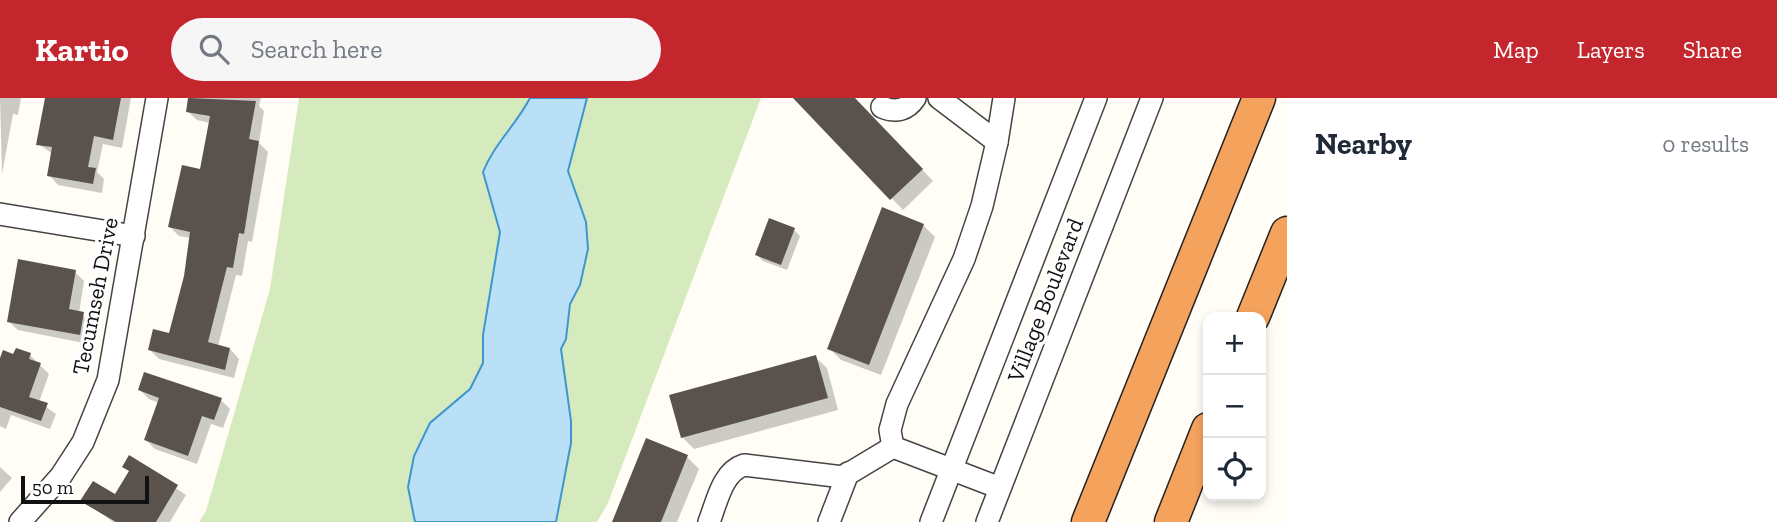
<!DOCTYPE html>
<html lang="en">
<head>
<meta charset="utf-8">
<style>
  body { margin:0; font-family:"Zilla Slab",serif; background:#f6f6f7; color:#1f2937 }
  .controls { position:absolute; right:21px; bottom:21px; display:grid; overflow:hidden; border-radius:14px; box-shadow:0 4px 10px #0003 }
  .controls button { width:63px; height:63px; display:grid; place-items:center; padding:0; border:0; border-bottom:2px solid #e0e1e3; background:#fff; color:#1f2937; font:35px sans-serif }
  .scale { position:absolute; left:21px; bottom:18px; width:128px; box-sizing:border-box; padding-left:7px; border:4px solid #111; border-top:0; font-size:19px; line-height:24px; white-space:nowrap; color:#111; -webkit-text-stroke:5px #fff; paint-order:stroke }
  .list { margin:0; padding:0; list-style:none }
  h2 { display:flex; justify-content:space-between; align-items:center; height:91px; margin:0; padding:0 28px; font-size:30px }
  h2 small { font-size:23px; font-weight:400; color:#747a83 }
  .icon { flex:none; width:38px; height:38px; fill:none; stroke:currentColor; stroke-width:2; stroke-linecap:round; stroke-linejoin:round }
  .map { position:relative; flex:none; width:1287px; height:424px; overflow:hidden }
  header { display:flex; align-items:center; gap:42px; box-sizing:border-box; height:98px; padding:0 35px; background:#c4262e; color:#fff }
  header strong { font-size:33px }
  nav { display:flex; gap:38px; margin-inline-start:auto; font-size:24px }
  .search { width:490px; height:63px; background:#f6f6f7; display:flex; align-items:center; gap:18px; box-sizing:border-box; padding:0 24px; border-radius:38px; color:#747a83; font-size:26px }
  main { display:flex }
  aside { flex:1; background:#fff }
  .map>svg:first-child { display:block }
  .green { fill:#d5ebbd }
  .water { fill:#b9e0f7; stroke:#3f96cf; stroke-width:2 }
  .shadow { fill:#0003 }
  .building { fill:#5a524d }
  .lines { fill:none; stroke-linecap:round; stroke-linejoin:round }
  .minor-casing { stroke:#444; stroke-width:24 }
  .highway-casing { stroke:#222; stroke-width:35 }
  .minor { stroke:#fff; stroke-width:21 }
  .highway { stroke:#f5a25d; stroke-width:32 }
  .labels { text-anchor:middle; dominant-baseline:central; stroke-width:7; stroke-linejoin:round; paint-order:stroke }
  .street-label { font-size:23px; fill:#111; stroke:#fff }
</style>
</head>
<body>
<header>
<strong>Kartio</strong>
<div class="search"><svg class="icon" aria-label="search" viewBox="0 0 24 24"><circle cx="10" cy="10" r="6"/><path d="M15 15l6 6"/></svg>Search here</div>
<nav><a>Map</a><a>Layers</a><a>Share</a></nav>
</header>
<main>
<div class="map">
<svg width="1287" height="424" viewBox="0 0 1287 424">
  <rect width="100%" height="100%" fill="#fffdf5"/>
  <polygon class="green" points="299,0 761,0 608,405 597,424 199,424 206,413 270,191"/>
  <path class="water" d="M 530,0 L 587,0 L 568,73 L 586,124 L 588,151 L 580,187 L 570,206 L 566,241 L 561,251 L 571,323 L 571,345 L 556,424 L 415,424 L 408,389 L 414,358 L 430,325 L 470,291 L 483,265 L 483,237 L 500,134 L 483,74 C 494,46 516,27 530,0 Z"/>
  <g class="shadow">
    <polygon points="0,0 21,0 18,17 13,16 2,76"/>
    <polygon points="47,0 131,0 122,50 103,46 97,74 104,81 102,95 58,87 49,77 53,56 38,46"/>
    <polygon points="190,0 261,0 259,8 264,13 259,45 268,54 252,144 248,143 242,178 236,177 218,248 230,251 239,261 234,280 159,261 149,251 170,238 185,178 191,140 179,138 170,129 201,73 210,25 197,22 187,13"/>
    <polygon points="795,0 854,0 933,83 903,112"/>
    <polygon points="770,123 794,132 800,138 787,172 763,163 757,157"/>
    <polygon points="923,127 935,139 881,277 841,262 829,250"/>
    <polygon points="75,174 84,183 79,215 93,225 89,246 18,232 8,223"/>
    <polygon points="30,257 49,276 39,304 56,316 50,331 11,317 6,331 0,328 0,265 14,258"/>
    <polygon points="815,259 827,270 838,312 694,351 682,339"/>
    <polygon points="140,292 221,302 230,311 223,330 211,326 197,366 155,351 146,342 159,305 149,301"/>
    <polygon points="130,359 186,397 170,424 113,424 83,402 115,399 130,374 124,368"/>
    <polygon points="687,359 699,371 677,424 614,424"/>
    <polygon points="0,369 12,380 0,394"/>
  </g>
  <g class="building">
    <polygon points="45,0 121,0 113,42 94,38 88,69 96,70 93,86 47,78 52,49 36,47"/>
    <polygon points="188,0 256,3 249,41 259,43 244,136 239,135 233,170 227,169 208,244 230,250 225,272 148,252 153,231 169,235 184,178 190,134 168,129 182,67 200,71 210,18 186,14"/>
    <polygon points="793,0 855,0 923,71 890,102"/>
    <polygon points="882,109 924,126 869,267 827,251"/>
    <polygon points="769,120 795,130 781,167 755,157"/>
    <polygon points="18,161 76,172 69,211 84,214 80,237 7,224"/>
    <polygon points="16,250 31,255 29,261 41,265 29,299 48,305 41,323 0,309 0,260 3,252 13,256"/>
    <polygon points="816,257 828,300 681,340 669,297"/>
    <polygon points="144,274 222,300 214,322 202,318 188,358 144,342 159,300 138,292"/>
    <polygon points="646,340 688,357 661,424 612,424"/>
    <polygon points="129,357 178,387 156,424 116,424 80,403 93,383 115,396 129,373 122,369"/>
  </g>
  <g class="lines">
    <g class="minor-casing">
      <g id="minor">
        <polyline points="939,0 997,44 1004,0"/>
        <path d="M 882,9 C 896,15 907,12 915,0"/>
        <polyline points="997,44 982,108 964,161 897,306 890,332 893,349 1000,390"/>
        <polyline points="0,116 134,138"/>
        <polyline points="20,424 61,378 83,344 108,282 157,0"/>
        <path d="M 709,424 C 717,404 722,374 744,367 L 843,379 L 893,349"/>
        <polyline points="829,424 848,375"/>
        <polyline points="931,424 1096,0"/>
        <polyline points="987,424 1152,0"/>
      </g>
    </g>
    <g class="highway-casing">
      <g id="highway">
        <polyline points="1253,219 1287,135"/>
        <polyline points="1088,424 1259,0"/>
        <polyline points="1171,424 1208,331"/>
      </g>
    </g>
    <use href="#minor" class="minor"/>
    <use href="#highway" class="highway"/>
  </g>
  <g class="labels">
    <g class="street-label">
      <text transform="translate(95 198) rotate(-79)">Tecumseh Drive</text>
      <text transform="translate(1045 202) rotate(-69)">Village Boulevard</text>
    </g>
  </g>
</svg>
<div class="controls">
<button>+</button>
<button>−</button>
<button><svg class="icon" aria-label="locate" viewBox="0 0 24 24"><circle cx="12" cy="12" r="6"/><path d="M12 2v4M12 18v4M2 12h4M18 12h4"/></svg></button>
</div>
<div class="scale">50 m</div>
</div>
<aside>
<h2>Nearby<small>0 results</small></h2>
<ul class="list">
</ul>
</aside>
</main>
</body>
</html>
